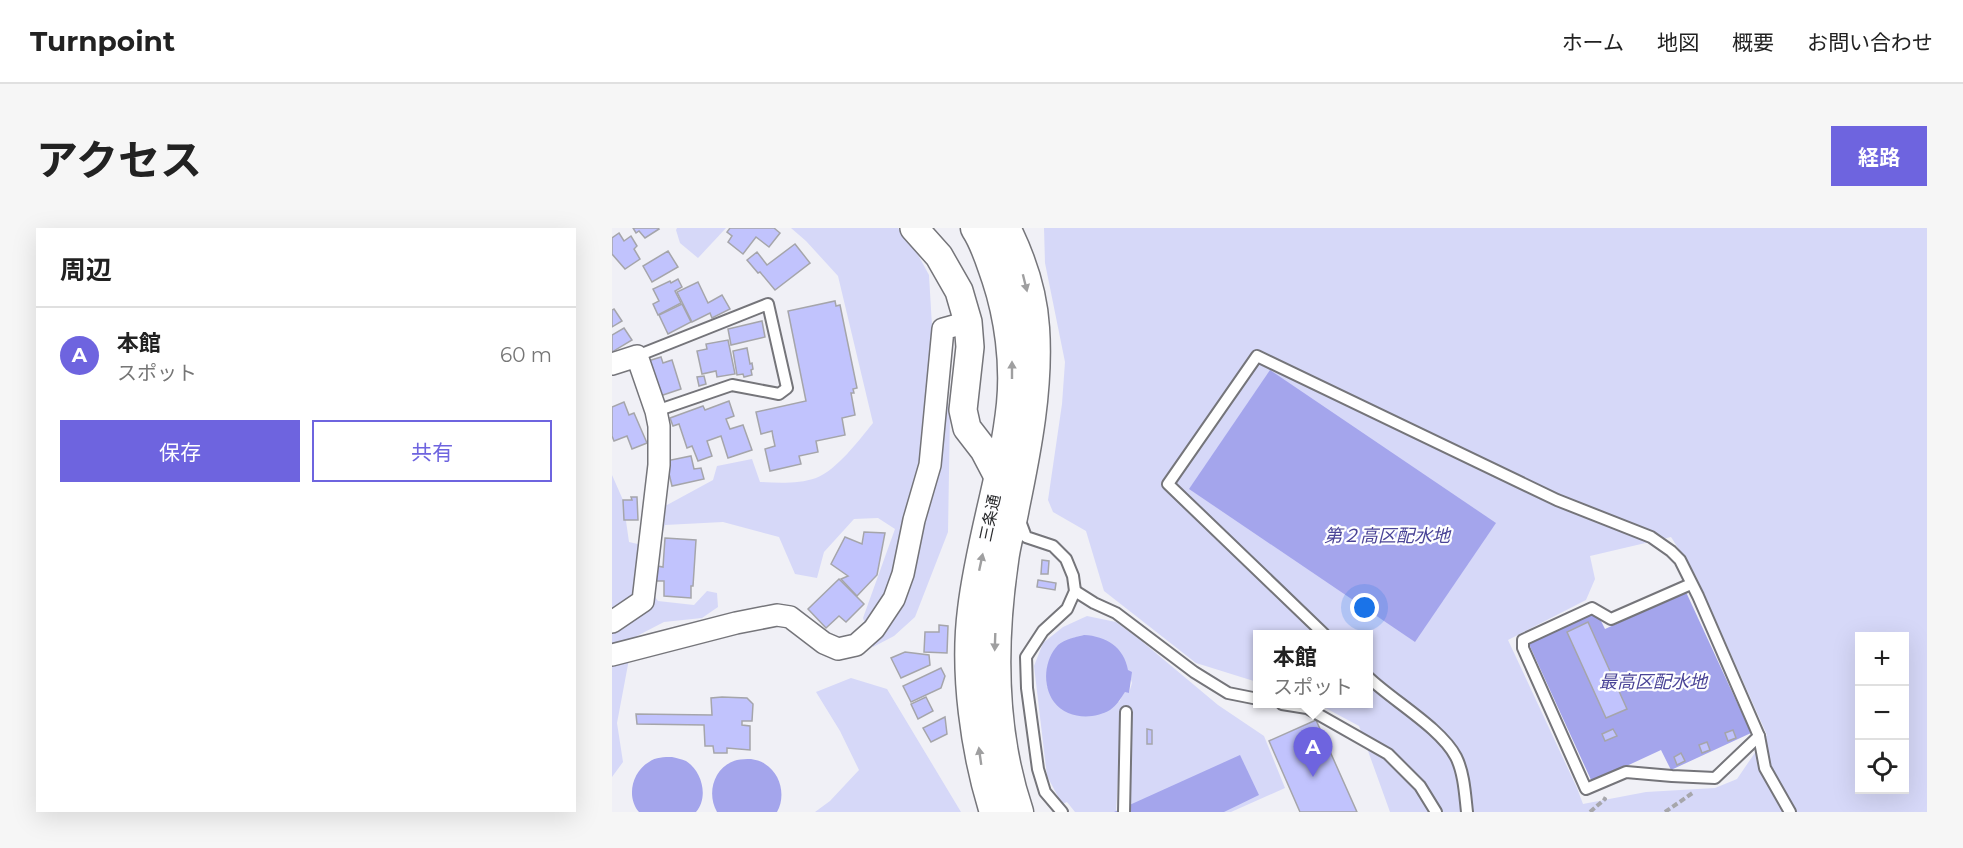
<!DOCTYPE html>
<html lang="ja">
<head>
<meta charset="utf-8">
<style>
  body { margin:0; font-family:Montserrat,"Noto Sans JP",sans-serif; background:#f6f6f6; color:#222 }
  .controls { position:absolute; right:18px; bottom:18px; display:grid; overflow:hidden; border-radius:0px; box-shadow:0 6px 24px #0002 }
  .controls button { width:54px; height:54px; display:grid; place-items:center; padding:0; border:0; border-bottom:2px solid #e0e0e0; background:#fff; color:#222; font:30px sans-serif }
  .you { position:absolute; left:753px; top:380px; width:21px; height:21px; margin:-15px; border:4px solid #fff; border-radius:50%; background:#1a73e8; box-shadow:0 0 0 9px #1a73e833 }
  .badge { display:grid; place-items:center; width:39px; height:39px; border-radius:50%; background:#6e64df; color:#fff; font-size:20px; font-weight:700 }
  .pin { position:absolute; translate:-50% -50px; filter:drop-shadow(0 2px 3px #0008) }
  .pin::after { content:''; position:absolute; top:32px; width:21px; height:18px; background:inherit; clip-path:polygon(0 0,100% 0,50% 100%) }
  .popup { position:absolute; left:641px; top:402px; width:120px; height:78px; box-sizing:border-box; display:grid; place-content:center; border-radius:0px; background:#fff; filter:drop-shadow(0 2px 4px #0005); font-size:20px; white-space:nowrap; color:#767676 }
  .popup b { font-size:22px; color:#222 }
  .popup::after { content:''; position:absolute; left:50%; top:100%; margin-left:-12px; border:12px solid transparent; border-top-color:#fff }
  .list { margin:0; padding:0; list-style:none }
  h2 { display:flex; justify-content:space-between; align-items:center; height:78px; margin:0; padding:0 24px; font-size:26px }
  h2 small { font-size:20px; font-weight:400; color:#767676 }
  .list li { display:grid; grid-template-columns:39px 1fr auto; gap:18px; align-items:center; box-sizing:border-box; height:96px; padding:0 24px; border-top:2px solid #e0e0e0 }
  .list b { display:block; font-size:22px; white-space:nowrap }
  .list p { margin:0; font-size:20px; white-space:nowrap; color:#767676 }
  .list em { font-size:20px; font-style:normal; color:#767676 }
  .actions { display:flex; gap:12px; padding:18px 24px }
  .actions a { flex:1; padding:14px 0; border:2px solid #6e64df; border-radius:0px; text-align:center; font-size:21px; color:#6e64df }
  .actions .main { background:#6e64df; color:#fff }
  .icon { flex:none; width:33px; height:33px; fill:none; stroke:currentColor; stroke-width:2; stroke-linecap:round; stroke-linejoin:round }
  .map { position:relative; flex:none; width:1315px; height:584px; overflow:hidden; border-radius:0px }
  header { display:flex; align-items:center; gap:36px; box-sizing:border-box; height:84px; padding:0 30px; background:#fff; border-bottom:2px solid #e0e0e0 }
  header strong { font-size:28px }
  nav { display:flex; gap:33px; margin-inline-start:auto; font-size:21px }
  .intro { display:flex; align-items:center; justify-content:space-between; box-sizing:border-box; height:144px; padding:0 36px }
  h1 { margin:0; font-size:42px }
  .button { padding:15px 27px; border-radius:0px; background:#6e64df; color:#fff; font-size:21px; font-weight:700 }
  main { display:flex; gap:36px; padding:0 36px }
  aside { flex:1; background:#fff; border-radius:0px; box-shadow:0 6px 24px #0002 }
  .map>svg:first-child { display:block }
  .green { fill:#d6d8f8; fill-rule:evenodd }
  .water { fill:#a4a5ec }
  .building { fill:#c1c3fd; stroke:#a5a5aa; stroke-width:1.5 }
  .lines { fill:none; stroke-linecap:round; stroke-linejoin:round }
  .service-casing { stroke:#75757a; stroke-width:14 }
  .minor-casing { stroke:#75757a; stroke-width:24 }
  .tertiary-casing { stroke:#75757a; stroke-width:30 }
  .secondary-casing { stroke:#75757a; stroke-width:33 }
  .path { stroke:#a6a6ab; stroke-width:4; stroke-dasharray:6 3; stroke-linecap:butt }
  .service { stroke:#fff; stroke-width:10 }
  .minor { stroke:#fff; stroke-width:21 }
  .tertiary { stroke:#fff; stroke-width:27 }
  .secondary { stroke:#fff; stroke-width:30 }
  .oneway { fill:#9f9fa0 }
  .labels { text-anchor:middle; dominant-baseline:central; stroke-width:4.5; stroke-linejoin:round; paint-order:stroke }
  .street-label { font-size:16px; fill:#292a2c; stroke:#fefeff }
  .water-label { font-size:18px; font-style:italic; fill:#4a4497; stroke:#fefeff }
</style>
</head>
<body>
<header>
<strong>Turnpoint</strong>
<nav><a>ホーム</a><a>地図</a><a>概要</a><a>お問い合わせ</a></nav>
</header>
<div class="intro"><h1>アクセス</h1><a class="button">経路</a></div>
<main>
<aside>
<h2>周辺<small></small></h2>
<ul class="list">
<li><span class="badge">A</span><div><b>本館</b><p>スポット</p></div><em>60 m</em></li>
</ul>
<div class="actions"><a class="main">保存</a><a>共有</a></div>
</aside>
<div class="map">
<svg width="1315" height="584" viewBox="0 0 1315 584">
  <rect width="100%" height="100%" fill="#f0f0f6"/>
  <g class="green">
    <polygon points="65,0 114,0 86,30 68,15 64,2"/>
    <path d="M 179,0 L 286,0 L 298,12 L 317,47 L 320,98 L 338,185 L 336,304 L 303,389 L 282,408 L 261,419 L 251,390 L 283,301 L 266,290 L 242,291 L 212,324 L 205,350 L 183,346 L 167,309 L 111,294 L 53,297 L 45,325 L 24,343 L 46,373 L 82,377 L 95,363 L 105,365 L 106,379 L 90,390 L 52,394 L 21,410 L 5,495 L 11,534 L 0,549 L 0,247 L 11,272 L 17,314 L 30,317 L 33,269 L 55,277 L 101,252 L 105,238 L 140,231 L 148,254 C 166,255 187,256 204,250 C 225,242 247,212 261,195 L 226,48 L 194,13 Z"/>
    <path d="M 432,0 L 1315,0 L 1315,584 L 778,584 L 747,498 L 706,476 L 756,476 L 756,406 L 646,406 L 645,454 L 584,435 L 492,363 L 474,303 L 441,284 L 436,272 L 450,176 L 453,134 L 433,35 ZM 1059,309 L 1084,348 L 1155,507 L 1125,551 L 1103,560 L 1034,564 L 971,576 L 965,560 L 896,412 L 974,372 L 983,351 L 978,328 ZM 1248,409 L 1292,409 L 1292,562 L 1248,562 Z"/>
    <path d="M 475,388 L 504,394 L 527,411 L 606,477 L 652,508 L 673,560 L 619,584 L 515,584 L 520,483 L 510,482 L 504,584 L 463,584 L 455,574 L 450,576 L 435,548 L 422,438 L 431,415 L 451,399 ZM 472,407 L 516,442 L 520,455 L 517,465 L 513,463 L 507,474 L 435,459 C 432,430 443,413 472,407 Z"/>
    <polygon points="239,450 275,461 349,584 203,584 218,573 247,542 228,503 204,464"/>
  </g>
  <g class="water">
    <polygon points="658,142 884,295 803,414 577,261"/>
    <polygon points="1074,364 1139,505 1059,542 1049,522 980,554 916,414 984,383 993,401"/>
    <path d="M 472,407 C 494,408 512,419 516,442 L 520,444 L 517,465 L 513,464 C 509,470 505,477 498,482 C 481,492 455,491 442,474 C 430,457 432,432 446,417 C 453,411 464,409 472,407 Z"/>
    <polygon points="628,527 647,567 612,584 502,584"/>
    <path d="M 60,529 C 64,530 70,531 74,533 C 90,543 97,569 84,584 L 27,584 C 14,569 20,544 37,534 C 44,529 52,529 60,529 Z"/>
    <path d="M 139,531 C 144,532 150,533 153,536 C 169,546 174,568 165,584 L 105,584 C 94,565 102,538 125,532 C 129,531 135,531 139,531 Z"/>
  </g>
  <g class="building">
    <polygon points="21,0 46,0 47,1 33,10 27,3 24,5"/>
    <polygon points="118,0 162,0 168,5 157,19 144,9 131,26 116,14 120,8 115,4"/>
    <polygon points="7,5 12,13 19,8 25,18 22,21 28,31 13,41 0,26 0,10"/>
    <polygon points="183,16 198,35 163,62 148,44 146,45 135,32 145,24 155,37"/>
    <polygon points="56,23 66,39 40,54 31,38"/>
    <polygon points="66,51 70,59 63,63 69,75 46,87 41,76 47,73 41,61 58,53 59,55"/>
    <polygon points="86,54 96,75 110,67 118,81 100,90 98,85 80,94 65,64"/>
    <polygon points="223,73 224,78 228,77 245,160 241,161 242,165 239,165 243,187 230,190 233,207 204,213 206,224 187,228 189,236 158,243 153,221 163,218 161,209 160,203 149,206 144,184 194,173 176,83"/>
    <polygon points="70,76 79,94 56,106 47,87"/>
    <polygon points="2,81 10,93 0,99 0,82"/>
    <polygon points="150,93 153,109 119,117 116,101"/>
    <polygon points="12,100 20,112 0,124 0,107"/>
    <polygon points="116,112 123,146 105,149 104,143 90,146 85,123 95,121 94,116"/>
    <polygon points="135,120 138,136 140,135 141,141 139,142 140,147 132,149 131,146 125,147 121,123"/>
    <polygon points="49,129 51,135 60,132 69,161 48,168 36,133"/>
    <polygon points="92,148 94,156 87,158 85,149"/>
    <polygon points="117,173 122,188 114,191 118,201 131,197 140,222 116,230 109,208 95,213 100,228 86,233 80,218 75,220 67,196 61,198 58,190 91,178 93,182"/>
    <polygon points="12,174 17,187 22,185 35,215 20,221 15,208 2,213 0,208 0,179"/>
    <polygon points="79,228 82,241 89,240 92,251 60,258 54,233"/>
    <polygon points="19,269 25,269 26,292 12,292 11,272 20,272"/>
    <polygon points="252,304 273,305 265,347 245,368 229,351 236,348 219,336 233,309 250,316"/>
    <polygon points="53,310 84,312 81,358 79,358 79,370 52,368 52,353 44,353 45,338 51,339"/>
    <polygon points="430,332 437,333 436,346 429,346"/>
    <polygon points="227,351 252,376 234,394 227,388 214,400 196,381"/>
    <polygon points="426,352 444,355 443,362 425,359"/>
    <polygon points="976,394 1015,481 994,490 955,404"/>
    <polygon points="327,397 336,398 335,425 312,424 313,404 327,404"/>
    <polygon points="293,424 317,427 318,437 289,450 279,430"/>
    <polygon points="329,440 333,448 329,460 299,474 291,458"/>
    <polygon points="110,469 135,470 141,476 140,493 130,493 130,497 138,498 138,522 115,520 115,525 102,525 101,518 93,518 92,497 25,496 24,486 100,487 99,470"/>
    <polygon points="314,469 321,483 306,491 299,476"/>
    <polygon points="333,489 335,506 319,514 311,500"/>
    <polygon points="704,492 745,584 688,584 657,513"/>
    <polygon points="535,501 540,502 540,516 535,516"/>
    <polygon points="1001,501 1005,508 993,513 990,506"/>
    <polygon points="1121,502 1124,510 1116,513 1113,505"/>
    <polygon points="1095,514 1098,522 1090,525 1087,517"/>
    <polygon points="1069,525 1073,533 1065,537 1062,529"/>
  </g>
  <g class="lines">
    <g class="service-casing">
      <g id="service">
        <polyline points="25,128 156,76 175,160 167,166 120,157 44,183"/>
        <polyline points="408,293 414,309 441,318 454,331 461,348 463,363 455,381 431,403 414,429 415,460 426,541 433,564 450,584"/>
        <polyline points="1079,356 999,391 980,380 911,412 911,420 974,561 1014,544 1060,548 1103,550 1147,508"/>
        <polyline points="463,363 482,375 504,385 582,444 616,465 646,471"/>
        <polyline points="712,406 556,256 645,128 945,272 1039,309 1059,323 1068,332 1086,368 1147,508 1153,540 1178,584"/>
        <path d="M 756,449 C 781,473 829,500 844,529 C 852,545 853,566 855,584"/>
        <polyline points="670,476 695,480 776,526 808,558 824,584"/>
        <polyline points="512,584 514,484"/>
      </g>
    </g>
    <g class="minor-casing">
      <g id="minor">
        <polyline points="0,136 25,128 44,183 47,198 47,237 31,373 0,394"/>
        <polyline points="0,427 124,395 165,387 178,389 212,415 226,421 244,417 262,401 282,371 291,346 302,292 318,237 331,101 356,94"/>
      </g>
    </g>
    <g class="tertiary-casing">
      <polyline id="tertiary" points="302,0 327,28 347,63 356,94 358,119 351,182 355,200 372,222 393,262"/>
    </g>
    <g class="secondary-casing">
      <g id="secondary">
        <path d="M 364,0 C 374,15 379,33 385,50 C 398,89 404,135 400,176 C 393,245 369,312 361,382 C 353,445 364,524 383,584"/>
        <path d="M 393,0 C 408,30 420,66 422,100 C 426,159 414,221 402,279 C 399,297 393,315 391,333 C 379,415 379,504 406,584"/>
      </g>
    </g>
    <g class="path">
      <polyline points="978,584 993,571 991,570"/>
      <polyline points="1053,584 1082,564"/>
    </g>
    <use href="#service" class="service"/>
    <use href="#minor" class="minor"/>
    <use href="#tertiary" class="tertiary"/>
    <use href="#secondary" class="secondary"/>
  </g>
  <defs><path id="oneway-solid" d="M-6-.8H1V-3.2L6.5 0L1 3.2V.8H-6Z" transform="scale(1.5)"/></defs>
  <g class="oneway">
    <use href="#oneway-solid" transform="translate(413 55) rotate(76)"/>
    <use href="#oneway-solid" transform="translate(400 142) rotate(-90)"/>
    <use href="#oneway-solid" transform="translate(369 334) rotate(-78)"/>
    <use href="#oneway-solid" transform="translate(383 414) rotate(92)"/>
    <use href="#oneway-solid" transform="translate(368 528) rotate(-98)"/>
  </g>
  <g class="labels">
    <g class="street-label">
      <text transform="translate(378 290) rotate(-78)">三条通</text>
    </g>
    <g class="water-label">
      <text x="775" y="308">第２高区配水地</text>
      <text x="1041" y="454">最高区配水地</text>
    </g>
  </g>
</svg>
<div class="controls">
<button>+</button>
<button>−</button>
<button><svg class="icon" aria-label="locate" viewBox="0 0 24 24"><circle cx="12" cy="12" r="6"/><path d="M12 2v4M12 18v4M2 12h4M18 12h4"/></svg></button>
</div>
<div class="you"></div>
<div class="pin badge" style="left:701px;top:549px">A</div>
<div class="popup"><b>本館</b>スポット</div>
</div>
</main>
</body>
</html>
